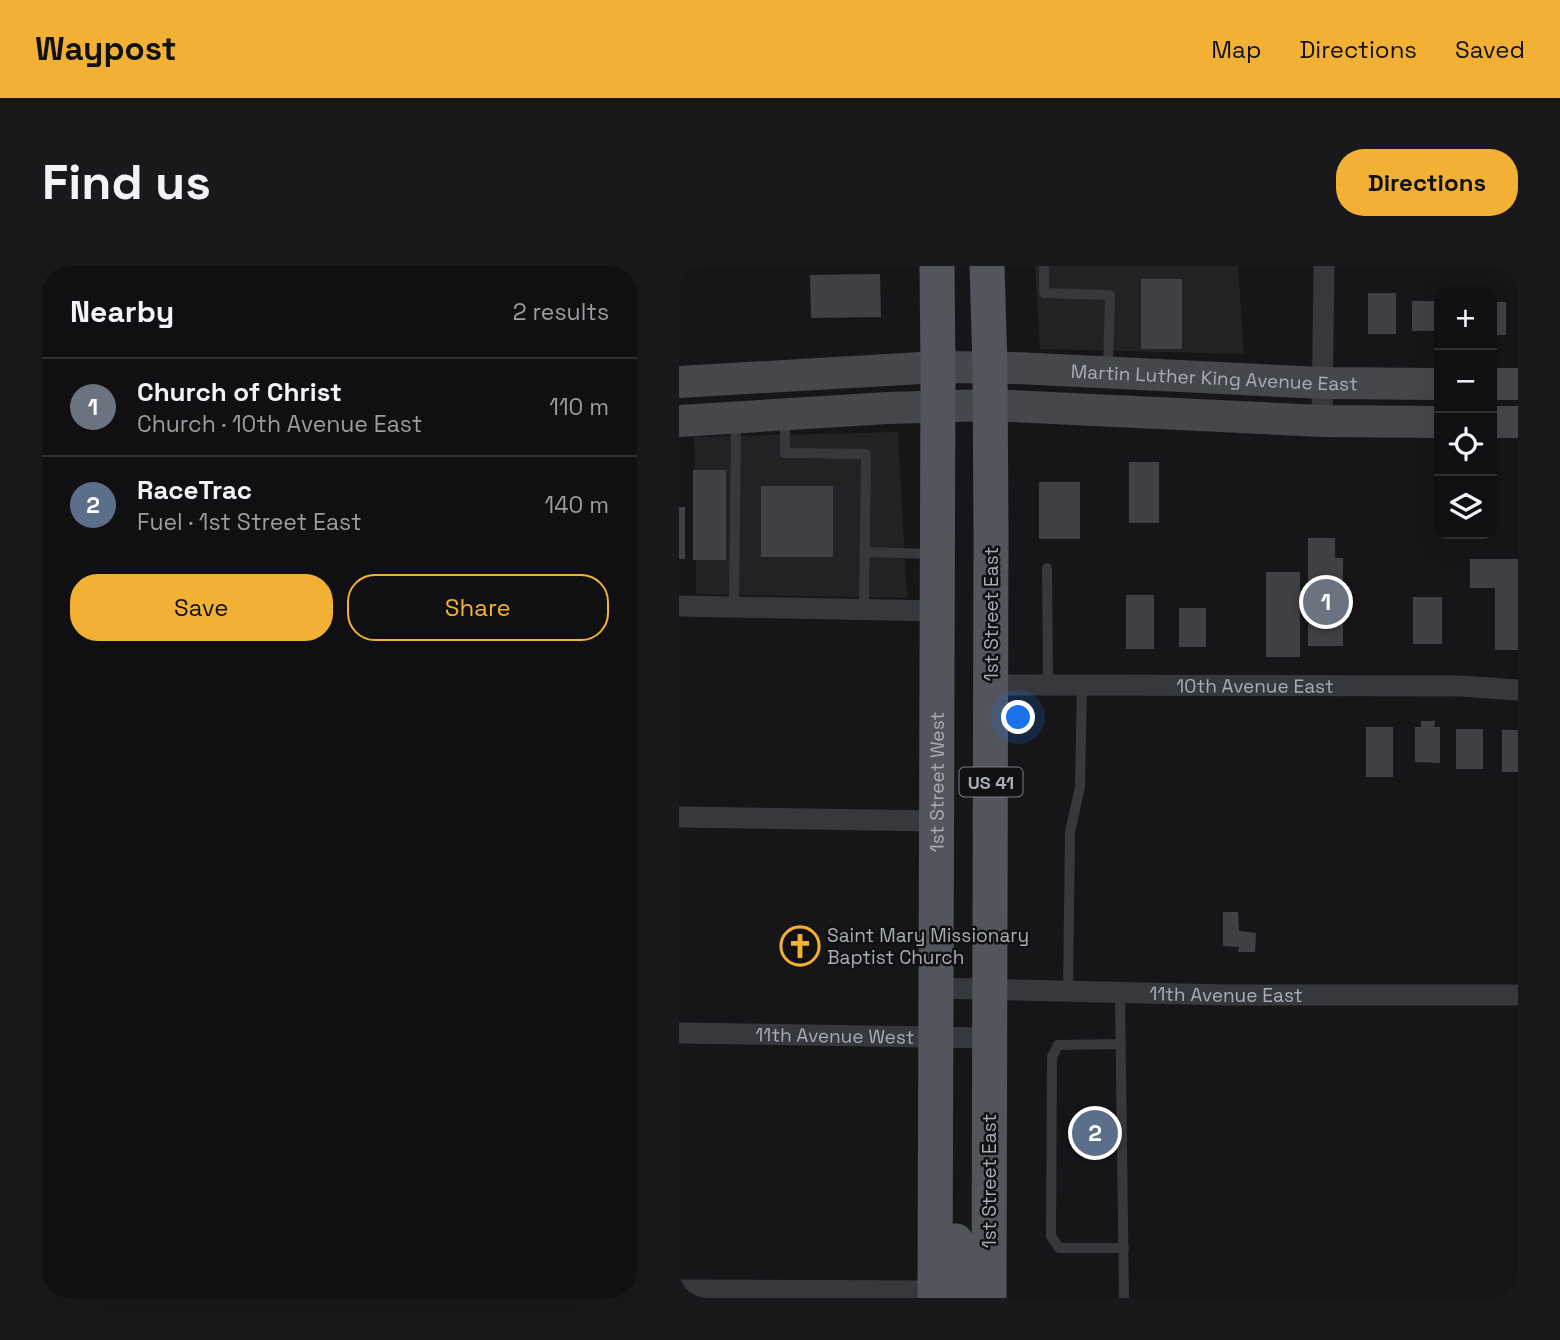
<!DOCTYPE html>
<html lang="en">
<head>
<meta charset="utf-8">
<style>
  body { margin:0; font-family:"Space Grotesk",sans-serif; background:#19191b; color:#f1f3f6 }
  .controls { position:absolute; right:21px; top:21px; display:grid; overflow:hidden; border-radius:14px; box-shadow:0 7px 28px #0002 }
  .controls button { width:63px; height:63px; display:grid; place-items:center; padding:0; border:0; border-bottom:2px solid #303032; background:#101012; color:#f1f3f6; font:35px sans-serif }
  .you { position:absolute; left:340px; top:452px; width:24px; height:24px; margin:-18px; border:5px solid #fff; border-radius:50%; background:#1a73e8; box-shadow:0 0 0 10px #1a73e833 }
  .badge { display:grid; place-items:center; width:46px; height:46px; border-radius:50%; background:#f2b134; color:#fff; font-size:23px; font-weight:700 }
  .pin { position:absolute; translate:-50% -50%; border:4px solid #fff; box-shadow:0 2px 7px #0006 }
  .list { margin:0; padding:0; list-style:none }
  h2 { display:flex; justify-content:space-between; align-items:center; height:91px; margin:0; padding:0 28px; font-size:30px }
  h2 small { font-size:23px; font-weight:400; color:#9c9d9f }
  .list li { display:grid; grid-template-columns:46px 1fr auto; gap:21px; align-items:center; box-sizing:border-box; height:98px; padding:0 28px; border-top:2px solid #303032 }
  .list b { display:block; font-size:26px; white-space:nowrap }
  .list p { margin:0; font-size:23px; white-space:nowrap; color:#9c9d9f }
  .list em { font-size:23px; font-style:normal; color:#9c9d9f }
  .actions { display:flex; gap:14px; padding:21px 28px }
  .actions a { flex:1; padding:16px 0; border:2px solid #f2b134; border-radius:28px; text-align:center; font-size:24px; color:#f2b134 }
  .actions .main { background:#f2b134; color:#111 }
  .icon { flex:none; width:38px; height:38px; fill:none; stroke:currentColor; stroke-width:2; stroke-linecap:round; stroke-linejoin:round }
  .map { position:relative; flex:none; width:839px; height:1032px; overflow:hidden; border-radius:28px }
  header { display:flex; align-items:center; gap:42px; box-sizing:border-box; height:98px; padding:0 35px; background:#f2b134; color:#111 }
  header strong { font-size:33px }
  nav { display:flex; gap:38px; margin-inline-start:auto; font-size:24px }
  .intro { display:flex; align-items:center; justify-content:space-between; box-sizing:border-box; height:168px; padding:0 42px }
  h1 { margin:0; font-size:49px }
  .button { padding:18px 32px; border-radius:28px; background:#f2b134; color:#111; font-size:24px; font-weight:700 }
  main { display:flex; gap:42px; padding:0 42px }
  aside { flex:1; background:#101012; border-radius:28px; box-shadow:0 7px 28px #0002 }
  .map>svg:first-child { display:block }
  .built { fill:#222225 }
  .building { fill:#404145 }
  .lines { fill:none; stroke-linecap:round; stroke-linejoin:round }
  .lane { stroke:#37383d; stroke-width:10 }
  .street { stroke:#37383d; stroke-width:21 }
  .secondary { stroke:#45474d; stroke-width:32 }
  .primary { stroke:#53555c; stroke-width:35 }
  .labels { text-anchor:middle; dominant-baseline:central; stroke-width:5; stroke-linejoin:round; paint-order:stroke }
  .shield { fill:#111113; stroke:#7b7e86; stroke-width:2 }
  .shield-label { font-size:18px; font-weight:bold; fill:#a8adb8 }
  .street-label { font-size:19px; fill:#a8adb8; stroke:#111113 }
  .poi-label { font-size:19px; fill:#a8adb8; stroke:#111113; text-anchor:start }
</style>
</head>
<body>
<header>
<strong>Waypost</strong>
<nav><a>Map</a><a>Directions</a><a>Saved</a></nav>
</header>
<div class="intro"><h1>Find us</h1><a class="button">Directions</a></div>
<main>
<aside>
<h2>Nearby<small>2 results</small></h2>
<ul class="list">
<li><span class="badge" style="background:#6b7280">1</span><div><b>Church of Christ</b><p>Church · 10th Avenue East</p></div><em>110 m</em></li>
<li><span class="badge" style="background:#5c6f8a">2</span><div><b>RaceTrac</b><p>Fuel · 1st Street East</p></div><em>140 m</em></li>
</ul>
<div class="actions"><a class="main">Save</a><a>Share</a></div>
</aside>
<div class="map">
<svg width="839" height="1032" viewBox="0 0 839 1032">
  <rect width="100%" height="100%" fill="#161618"/>
  <g class="built">
    <polygon points="356,0 559,0 565,88 361,83"/>
    <polygon points="219,166 228,332 17,328 15,171"/>
  </g>
  <g class="building">
    <polygon points="201,8 202,51 132,52 131,9"/>
    <rect x="462" y="13" width="41" height="70"/>
    <rect x="689" y="27" width="28" height="41"/>
    <rect x="733" y="35" width="27" height="30"/>
    <rect x="813" y="36" width="14" height="33"/>
    <rect x="450" y="196" width="30" height="61"/>
    <rect x="14" y="204" width="33" height="90"/>
    <rect x="360" y="216" width="41" height="57"/>
    <rect x="82" y="220" width="72" height="71"/>
    <rect x="0" y="241" width="6" height="52"/>
    <polygon points="629,272 656,272 656,292 664,292 664,380 629,380"/>
    <polygon points="791,293 839,293 839,384 816,384 816,322 791,322"/>
    <rect x="587" y="306" width="34" height="85"/>
    <rect x="447" y="329" width="28" height="54"/>
    <rect x="734" y="331" width="29" height="47"/>
    <rect x="500" y="342" width="27" height="39"/>
    <polygon points="742,455 756,455 755,461 761,461 761,497 736,496 736,461 742,461"/>
    <rect x="687" y="461" width="27" height="50"/>
    <rect x="777" y="463" width="27" height="40"/>
    <rect x="823" y="464" width="16" height="42"/>
    <polygon points="544,646 559,646 560,665 577,667 576,686 559,686 560,681 544,680"/>
  </g>
  <g class="lines">
    <g class="lane">
      <polyline points="365,0 365,27 431,29 429,102"/>
      <polyline points="106,151 106,187 187,188 185,343"/>
      <polyline points="186,286 253,288"/>
      <polyline points="368,302 369,419"/>
      <polyline points="55,341 57,155"/>
      <polyline points="389,724 391,566 401,521 403,419"/>
      <polyline points="441,727 445,1032"/>
      <polyline points="442,778 379,779 373,791 372,970 380,982 445,982"/>
    </g>
    <g class="street">
      <polyline points="643,155 645,0"/>
      <polyline points="0,340 258,345"/>
      <path id="s1" d="M 312,419 L 780,420 L 839,424"/>
      <polyline points="0,551 257,555"/>
      <path id="s2" d="M 257,722 L 549,729 L 839,729"/>
      <path id="s3" d="M 0,767 L 311,772"/>
      <polyline points="0,1024 255,1025"/>
    </g>
    <g class="secondary">
      <path id="s4" d="M 0,116 L 259,101 L 336,102 L 644,117 L 760,118"/>
      <polyline points="813,118 839,118"/>
      <polyline points="0,155 208,142 311,139 643,155 760,156"/>
      <polyline points="813,156 839,156"/>
    </g>
    <g class="primary">
      <polyline points="308,0 311,101 312,269 310,1032"/>
      <path d="M 277,975 C 277,993 273,1018 287,1032"/>
      <path id="s5" d="M 256,1032 L 259,101 L 258,0"/>
    </g>
  </g>
  <defs>
    <g id="church-ring" transform="scale(2.0125)"><circle r="9.5" fill="#111113" stroke="#f2b134" stroke-width="1.5"/><path d="M-1.2-6h2.4v3.5h3.3v2.4h-3.3V6h-2.4V-.1h-3.3v-2.4h3.3Z" fill="#f2b134"/></g>
  </defs>
  <g fill-rule="evenodd">
    <use href="#church-ring" x="121" y="680"/>
  </g>
  <g class="labels">
    <rect class="shield" x="280.5" y="501.5" width="63" height="29" rx="5"/>
    <g class="shield-label">
      <text x="312" y="516">US 41</text>
    </g>
    <g class="street-label">
      <text stroke="none"><textPath href="#s4" startOffset="536">Martin Luther King Avenue East</textPath></text>
      <text transform="translate(312 348) rotate(-90)">1st Street East</text>
      <text stroke="none"><textPath href="#s1" startOffset="264">10th Avenue East</textPath></text>
      <text stroke="none"><textPath href="#s5" startOffset="516">1st Street West</textPath></text>
      <text stroke="none"><textPath href="#s2" startOffset="290">11th Avenue East</textPath></text>
      <text stroke="none"><textPath href="#s3" startOffset="156">11th Avenue West</textPath></text>
      <text transform="translate(310 915) rotate(-90)">1st Street East</text>
    </g>
    <g class="poi-label">
      <text x="148" y="669">Saint Mary Missionary<tspan x="148" dy="22">Baptist Church</tspan></text>
    </g>
  </g>
</svg>
<div class="controls">
<button>+</button>
<button>−</button>
<button><svg class="icon" aria-label="locate" viewBox="0 0 24 24"><circle cx="12" cy="12" r="6"/><path d="M12 2v4M12 18v4M2 12h4M18 12h4"/></svg></button>
<button><svg class="icon" aria-label="layers" viewBox="0 0 24 24"><path d="M12 4l9 5-9 5-9-5zM3 14l9 5 9-5"/></svg></button>
</div>
<div class="you"></div>
<div class="pin badge" style="left:647px;top:336px;background:#6b7280">1</div>
<div class="pin badge" style="left:416px;top:867px;background:#5c6f8a">2</div>
</div>
</main>
</body>
</html>
